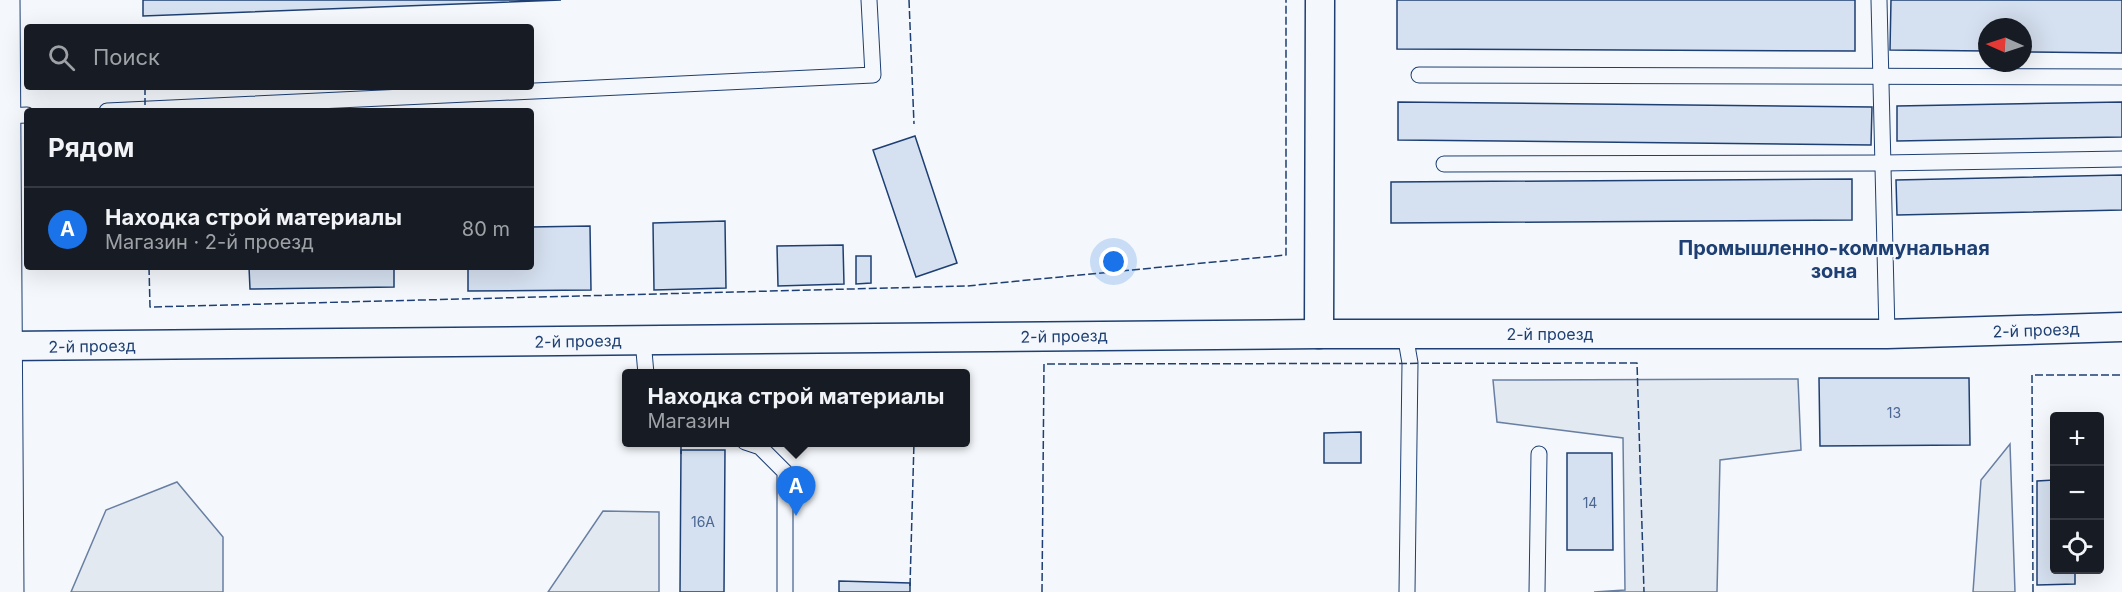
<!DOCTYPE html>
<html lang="ru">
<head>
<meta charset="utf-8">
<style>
  body { margin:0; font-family:Inter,sans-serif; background:#20242c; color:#f1f3f6 }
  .controls { position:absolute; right:18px; bottom:18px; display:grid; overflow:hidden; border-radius:6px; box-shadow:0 6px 24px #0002 }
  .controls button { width:54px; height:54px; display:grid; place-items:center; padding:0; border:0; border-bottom:2px solid #363941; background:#171b24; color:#f1f3f6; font:30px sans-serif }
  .compass { position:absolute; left:1978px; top:18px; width:54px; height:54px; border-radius:50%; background:#171b24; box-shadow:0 6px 24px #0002; rotate:273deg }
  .you { position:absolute; left:1114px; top:262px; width:21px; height:21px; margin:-15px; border:4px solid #fff; border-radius:50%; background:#1a73e8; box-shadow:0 0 0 9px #1a73e833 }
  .badge { display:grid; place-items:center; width:39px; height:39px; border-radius:50%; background:#1a73e8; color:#fff; font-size:20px; font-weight:700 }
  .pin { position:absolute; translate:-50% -50px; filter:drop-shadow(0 2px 3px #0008) }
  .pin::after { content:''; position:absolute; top:32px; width:21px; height:18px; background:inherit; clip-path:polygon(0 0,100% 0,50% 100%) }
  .popup { position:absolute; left:622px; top:369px; width:348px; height:78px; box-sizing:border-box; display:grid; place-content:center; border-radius:6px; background:#171b24; filter:drop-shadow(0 2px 4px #0005); font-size:20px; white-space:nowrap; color:#9ea1a6 }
  .popup b { font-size:22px; color:#f1f3f6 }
  .popup::after { content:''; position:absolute; left:50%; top:100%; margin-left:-12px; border:12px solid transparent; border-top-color:#171b24 }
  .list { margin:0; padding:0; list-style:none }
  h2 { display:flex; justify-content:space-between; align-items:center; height:78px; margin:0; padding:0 24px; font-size:26px }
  h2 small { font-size:20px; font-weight:400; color:#9ea1a6 }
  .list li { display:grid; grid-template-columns:39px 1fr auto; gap:18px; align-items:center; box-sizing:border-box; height:84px; padding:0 24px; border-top:2px solid #363941 }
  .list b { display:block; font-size:22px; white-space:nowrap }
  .list p { margin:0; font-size:20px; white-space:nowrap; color:#9ea1a6 }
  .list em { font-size:20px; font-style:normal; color:#9ea1a6 }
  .icon { flex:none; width:33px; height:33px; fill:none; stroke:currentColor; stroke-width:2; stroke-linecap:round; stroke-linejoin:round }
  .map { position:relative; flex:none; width:2122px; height:592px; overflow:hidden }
  .search { position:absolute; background:#171b24; box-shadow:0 6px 24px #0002; left:24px; top:24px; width:510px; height:66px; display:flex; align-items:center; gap:15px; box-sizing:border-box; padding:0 21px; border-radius:6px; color:#9ea1a6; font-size:22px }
  .panel { position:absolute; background:#171b24; box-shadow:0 6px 24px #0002; left:24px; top:108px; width:510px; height:162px; border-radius:6px }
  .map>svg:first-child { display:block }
  .green { fill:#e3e9f0; stroke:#687fa3; stroke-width:1.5 }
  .building { fill:#d5e0f0; stroke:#1d3f73; stroke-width:1.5 }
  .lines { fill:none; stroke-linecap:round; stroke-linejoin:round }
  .lane-casing { stroke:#1d3f73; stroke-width:17 }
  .street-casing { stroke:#1d3f73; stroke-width:31 }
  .secondary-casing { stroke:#1d3f73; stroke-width:35 }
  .lane { stroke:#f4f7fb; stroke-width:15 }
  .street { stroke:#f4f7fb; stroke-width:28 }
  .secondary { stroke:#f4f7fb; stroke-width:33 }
  .fence { stroke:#1d3f73; stroke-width:1.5; stroke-dasharray:8 3; stroke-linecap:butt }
  .labels { text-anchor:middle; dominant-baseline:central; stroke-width:4.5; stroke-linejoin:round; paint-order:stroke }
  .number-label { font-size:14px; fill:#4b6792 }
  .street-label { font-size:16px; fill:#1d3f73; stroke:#f4f7fb }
  .quarter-label { font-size:20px; font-weight:bold; fill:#1d3f73; stroke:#f4f7fb }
</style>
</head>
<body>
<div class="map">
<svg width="2122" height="592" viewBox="0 0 2122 592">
  <rect width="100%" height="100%" fill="#f4f7fb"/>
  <g class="green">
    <polygon points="1798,379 1801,450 1720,460 1717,592 1594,592 1625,590 1623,438 1497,422 1493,380"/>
    <polygon points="2010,444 2015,592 1973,592 1981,480"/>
    <polygon points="177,482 223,537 223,592 71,592 106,510"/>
    <polygon points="603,511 659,512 659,592 548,592"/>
  </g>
  <g class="building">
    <polygon points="143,0 561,0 143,16"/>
    <polygon points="1397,0 1855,0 1855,51 1397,49"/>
    <polygon points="1891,0 2122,0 2122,53 2023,52 2023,27 1987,27 1987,51 1890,50"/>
    <polygon points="1398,102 1872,107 1871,145 1398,140"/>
    <polygon points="2122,102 2122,137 1897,141 1897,106"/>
    <polygon points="915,136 957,263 916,277 873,150"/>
    <polygon points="2122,175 2122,210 1897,215 1896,180"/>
    <polygon points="1852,179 1852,220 1391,223 1391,182"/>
    <polygon points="725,221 726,288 654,290 653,223"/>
    <polygon points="590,226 591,290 468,291 468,267 531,267 531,227"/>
    <polygon points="843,245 844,284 778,286 777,246"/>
    <polygon points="856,256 871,256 871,283 856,284"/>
    <polygon points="249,267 394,267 394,287 250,289"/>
    <polygon points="1819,378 1969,378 1970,445 1820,446"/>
    <polygon points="1361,432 1361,463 1324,463 1324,433"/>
    <polygon points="681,450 725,450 724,592 680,592"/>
    <polygon points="1567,453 1612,453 1613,550 1567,550"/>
    <polygon points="2054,480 2054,570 2075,570 2075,584 2037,585 2037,481"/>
    <polygon points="839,581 910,583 910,592 839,592"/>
  </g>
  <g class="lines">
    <g class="lane-casing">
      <g id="lane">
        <polyline points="1879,0 1887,334"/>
        <polyline points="1419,75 2122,77"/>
        <polyline points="107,111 873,75 869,0"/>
        <polyline points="3,116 27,115"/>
        <polyline points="1444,164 1883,163 2122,159"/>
        <polyline points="1405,334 1410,363 1407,592"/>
        <polyline points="643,340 646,374"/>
        <polyline points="745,442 760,447 785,472 785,592"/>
        <polyline points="1537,592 1539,454"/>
      </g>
    </g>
    <g class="street-casing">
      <g id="street">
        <polyline points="1319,334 1320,0"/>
        <polyline points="6,346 1319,334 1887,334 2122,327"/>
      </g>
    </g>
    <g class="secondary-casing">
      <polyline id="secondary" points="3,0 7,592"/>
    </g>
    <use href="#lane" class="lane"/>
    <use href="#street" class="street"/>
    <use href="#secondary" class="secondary"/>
    <g class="fence">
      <polyline points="909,0 914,124"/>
      <polyline points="145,87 145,105"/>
      <polyline points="149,267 150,307 967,286 1286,255 1286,0"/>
      <polyline points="681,454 681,442"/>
      <polyline points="910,586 914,442"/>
      <polyline points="1042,592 1044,364 1637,363 1644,592"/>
      <polyline points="2033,592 2032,375 2122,375"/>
    </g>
  </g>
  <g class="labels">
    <g class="number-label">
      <text x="1894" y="412">13</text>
      <text x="1590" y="502">14</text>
      <text x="703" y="521">16А</text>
    </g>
    <g class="street-label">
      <text transform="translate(2036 330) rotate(-2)">2-й проезд</text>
      <text x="1550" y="334">2-й проезд</text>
      <text transform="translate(1064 336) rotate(-1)">2-й проезд</text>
      <text transform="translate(578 341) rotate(-1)">2-й проезд</text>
      <text transform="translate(92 346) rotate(-1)">2-й проезд</text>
    </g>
    <g class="quarter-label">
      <text x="1834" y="248">Промышленно-коммунальная<tspan x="1834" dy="23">зона</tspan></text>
    </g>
  </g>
</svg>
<div class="controls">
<button>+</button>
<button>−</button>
<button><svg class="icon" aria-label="locate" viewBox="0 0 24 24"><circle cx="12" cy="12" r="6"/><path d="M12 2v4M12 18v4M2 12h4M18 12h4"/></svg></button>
</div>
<svg class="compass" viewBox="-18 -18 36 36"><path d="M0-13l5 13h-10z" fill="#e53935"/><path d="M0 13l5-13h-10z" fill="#9ea1a6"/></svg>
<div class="you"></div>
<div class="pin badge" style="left:796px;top:516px">A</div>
<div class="popup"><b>Находка строй материалы</b>Магазин</div>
<div class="search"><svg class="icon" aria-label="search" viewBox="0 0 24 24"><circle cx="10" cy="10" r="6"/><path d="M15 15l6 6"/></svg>Поиск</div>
<section class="panel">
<h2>Рядом<small></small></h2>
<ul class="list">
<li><span class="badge">A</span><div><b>Находка строй материалы</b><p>Магазин · 2-й проезд</p></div><em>80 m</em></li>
</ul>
</section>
</div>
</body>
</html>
